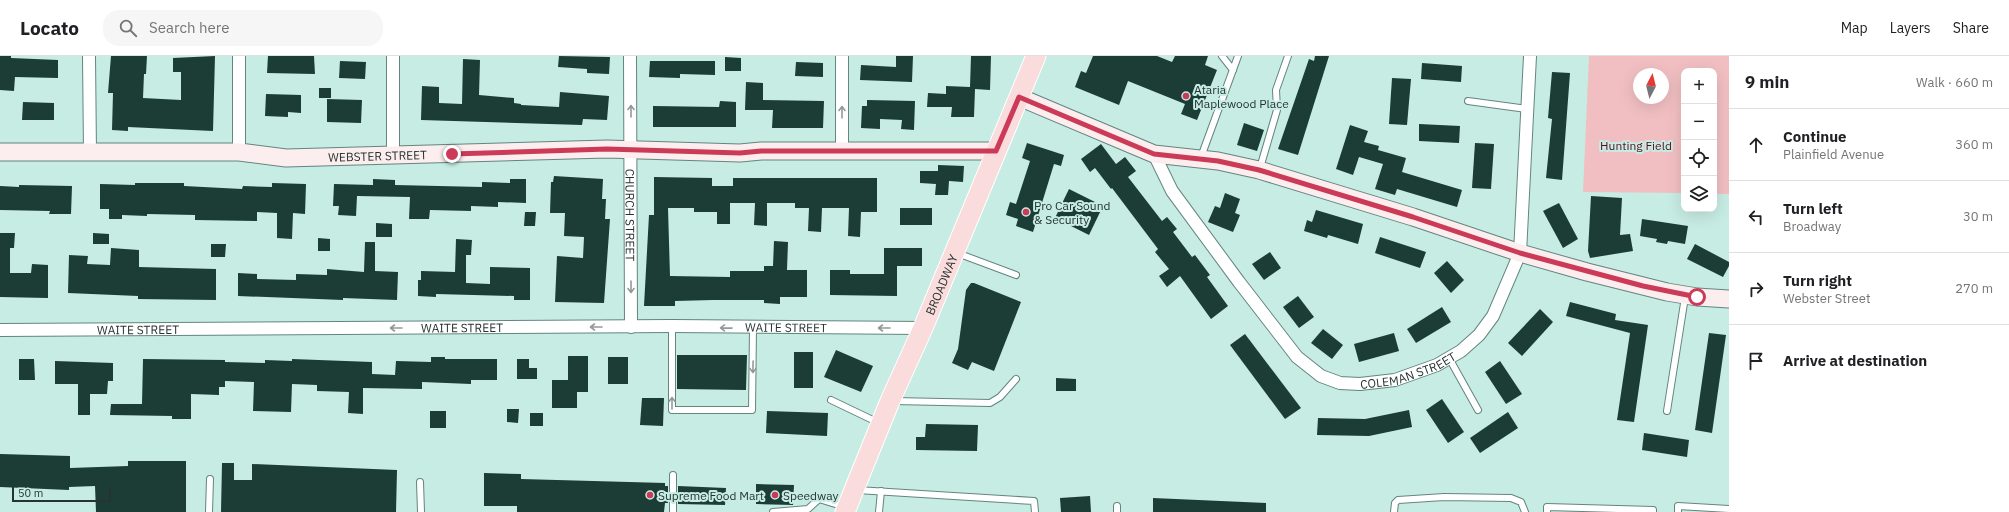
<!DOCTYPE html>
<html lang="en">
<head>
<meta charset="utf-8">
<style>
  body { margin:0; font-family:"IBM Plex Sans",sans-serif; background:#f6f6f6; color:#202124 }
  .controls { position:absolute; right:12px; top:12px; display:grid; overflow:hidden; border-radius:8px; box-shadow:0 4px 16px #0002 }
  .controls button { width:36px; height:36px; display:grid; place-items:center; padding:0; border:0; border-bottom:1px solid #e0e0e0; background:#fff; color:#202124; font:20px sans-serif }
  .compass { position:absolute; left:1633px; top:12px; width:36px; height:36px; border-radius:50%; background:#fff; box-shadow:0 4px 16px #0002; rotate:7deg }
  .scale { position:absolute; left:12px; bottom:10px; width:99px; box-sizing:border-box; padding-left:4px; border:2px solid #263431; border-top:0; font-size:11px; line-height:14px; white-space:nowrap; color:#263431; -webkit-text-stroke:3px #c7ece4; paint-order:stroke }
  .stop { position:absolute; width:12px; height:12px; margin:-9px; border:3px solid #cb3b57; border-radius:50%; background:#fff }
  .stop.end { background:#cb3b57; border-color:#fff; box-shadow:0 1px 4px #0008 }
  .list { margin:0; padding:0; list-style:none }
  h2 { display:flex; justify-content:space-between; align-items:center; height:52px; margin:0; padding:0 16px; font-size:17px }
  h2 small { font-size:13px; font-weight:400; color:#757577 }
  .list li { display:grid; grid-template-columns:26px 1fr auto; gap:12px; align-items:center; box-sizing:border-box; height:72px; padding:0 16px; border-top:1px solid #e0e0e0 }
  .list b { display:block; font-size:15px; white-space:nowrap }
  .list p { margin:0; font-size:13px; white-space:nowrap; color:#757577 }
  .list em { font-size:13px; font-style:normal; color:#757577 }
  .icon { flex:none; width:22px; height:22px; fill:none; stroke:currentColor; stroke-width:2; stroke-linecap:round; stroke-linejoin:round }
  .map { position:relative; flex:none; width:1729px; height:456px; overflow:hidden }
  header { display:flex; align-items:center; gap:24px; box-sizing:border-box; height:56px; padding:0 20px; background:#fff; border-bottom:1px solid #e0e0e0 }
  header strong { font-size:19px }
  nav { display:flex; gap:22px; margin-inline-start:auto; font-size:14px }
  .search { width:280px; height:36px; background:#f6f6f6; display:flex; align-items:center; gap:10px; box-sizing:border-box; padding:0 14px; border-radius:16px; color:#757577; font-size:15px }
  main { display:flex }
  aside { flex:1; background:#fff }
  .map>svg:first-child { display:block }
  .green { fill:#f1bfc2; fill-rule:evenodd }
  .building { fill:#1c3c36 }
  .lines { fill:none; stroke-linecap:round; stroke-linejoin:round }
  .lane-casing { stroke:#63857e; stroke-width:8 }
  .street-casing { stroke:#63857e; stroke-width:14 }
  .secondary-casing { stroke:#63857e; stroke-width:19 }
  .primary-casing { stroke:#fff; stroke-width:21 }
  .lane { stroke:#fff; stroke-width:6 }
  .street { stroke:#fff; stroke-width:12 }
  .secondary { stroke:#fcedee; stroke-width:17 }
  .primary { stroke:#fadcdd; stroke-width:19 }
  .oneway { stroke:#929a98 }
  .route { stroke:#cb3b57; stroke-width:5 }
  .poi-dot { fill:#cb3b57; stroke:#c7ece4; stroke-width:1.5 }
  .labels { text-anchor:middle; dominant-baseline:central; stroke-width:4; stroke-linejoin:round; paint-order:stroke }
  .poi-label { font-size:12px; fill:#263431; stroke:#c7ece4; text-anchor:start }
  .park-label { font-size:12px; fill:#5c0c1f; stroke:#c7ece4 }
  .street-label { font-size:12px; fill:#263431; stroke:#c7ece4 }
</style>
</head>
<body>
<header>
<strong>Locato</strong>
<div class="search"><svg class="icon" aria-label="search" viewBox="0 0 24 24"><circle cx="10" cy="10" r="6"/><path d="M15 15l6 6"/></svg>Search here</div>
<nav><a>Map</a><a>Layers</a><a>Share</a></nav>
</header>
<main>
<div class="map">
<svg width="1729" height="456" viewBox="0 0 1729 456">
  <rect width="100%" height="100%" fill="#c7ece4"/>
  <path class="green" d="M 1589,0 L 1729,0 L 1729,138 L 1714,138 L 1714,15 L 1684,15 L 1684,137 L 1583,136 ZM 1639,18 L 1663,18 L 1663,42 L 1639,42 Z"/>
  <g class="building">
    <polygon points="0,0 11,0 11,2 58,4 58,22 15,21 14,35 0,34"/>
    <polygon points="111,0 147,0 146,18 144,18 143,42 181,44 181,16 173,16 173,2 215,0 213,75 128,71 128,75 112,74 113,37 108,37"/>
    <polygon points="268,0 314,0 315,18 267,17"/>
    <polygon points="559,0 610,1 609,18 587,17 587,13 558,11"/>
    <polygon points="896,0 913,0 912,26 860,24 861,9 896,11"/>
    <polygon points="971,0 991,0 990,34 975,33 974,61 951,61 952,51 927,51 928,37 946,38 946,30 970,31"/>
    <polygon points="1093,0 1157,0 1172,6 1175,0 1208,0 1205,9 1217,14 1197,64 1181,58 1185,48 1128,25 1119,49 1075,31 1081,15 1086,17"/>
    <polygon points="1315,0 1329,0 1298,99 1278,93 1309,3 1314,5"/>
    <polygon points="725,1 741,2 741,15 725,15"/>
    <polygon points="463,3 480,4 479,39 514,42 514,47 521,48 521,49 559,51 560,36 609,40 607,64 583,63 582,69 421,64 422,30 439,31 439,47 462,48"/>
    <polygon points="340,5 366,6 365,23 339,22"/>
    <polygon points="650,5 715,5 715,19 680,18 680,22 649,21"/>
    <polygon points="796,6 823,7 823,21 795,20"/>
    <polygon points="1422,7 1462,10 1461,26 1421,23"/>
    <polygon points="1552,16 1570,17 1562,124 1546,122 1552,63 1548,62"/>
    <polygon points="1392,22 1411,23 1407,69 1389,68"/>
    <polygon points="746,26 763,27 763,44 824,45 823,72 772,72 773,54 745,54"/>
    <rect x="319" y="32" width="12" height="10"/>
    <polygon points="266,38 301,39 301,57 288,56 288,61 265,60"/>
    <polygon points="327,43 362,44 361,67 327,66"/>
    <polygon points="867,44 915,45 914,74 901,73 902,64 880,63 880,73 861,72 862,50 867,50"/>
    <polygon points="720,45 736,46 736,71 653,71 653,50 719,51"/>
    <polygon points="23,46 54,47 54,64 22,64"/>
    <polygon points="1244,67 1264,74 1257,95 1237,89"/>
    <polygon points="1419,68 1460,70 1459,87 1419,85"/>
    <polygon points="1350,69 1368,75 1364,86 1379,90 1378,94 1406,102 1402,116 1462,134 1457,151 1397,133 1395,139 1375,133 1383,108 1359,101 1353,119 1336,113"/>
    <polygon points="1027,87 1064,99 1061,110 1054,108 1033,176 1016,170 1018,163 1006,159 1010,146 1016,148 1030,105 1022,102"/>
    <polygon points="1475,87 1494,88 1491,133 1472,132"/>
    <polygon points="1101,88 1116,108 1125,101 1136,115 1128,121 1162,165 1167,161 1177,173 1173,176 1192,201 1195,199 1210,219 1207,221 1228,250 1211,263 1180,220 1167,231 1159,220 1169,213 1155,196 1158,193 1112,132 1111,133 1095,112 1090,116 1081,103"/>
    <polygon points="938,109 964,110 963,126 949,125 948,139 935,139 936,128 920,127 920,115 938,115"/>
    <polygon points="554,120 603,123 602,143 606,143 605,163 610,163 604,247 555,246 557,200 583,202 584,181 564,180 565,157 550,157 551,126 553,126"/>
    <polygon points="654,121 712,122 712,130 733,130 733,122 877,122 877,156 861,156 860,181 848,180 849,152 822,152 821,176 808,175 809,152 795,152 795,147 767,147 767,170 754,169 755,147 730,147 730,168 717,168 717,156 694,156 694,152 668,152 670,220 730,221 730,215 764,215 764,210 773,210 774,185 788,186 787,214 807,214 807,241 780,241 780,248 764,247 764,244 713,244 675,245 675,250 644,250 649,159 654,159"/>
    <polygon points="373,123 395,124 395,129 482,131 482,126 510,127 510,123 526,123 526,147 498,146 498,151 471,150 471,155 430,154 429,163 409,163 410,141 357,140 356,160 338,159 339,150 333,150 334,128 373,129"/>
    <polygon points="135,127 184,127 184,130 242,133 243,130 272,131 272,127 306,128 305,158 293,157 292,183 277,182 277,157 257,156 257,165 195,164 195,159 147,158 147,160 122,159 122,163 109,163 109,153 100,153 100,128 135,129"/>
    <polygon points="19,129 72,130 71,158 49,158 50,155 0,154 0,130 19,131"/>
    <polygon points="1069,133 1103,150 1089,179 1055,162"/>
    <polygon points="1225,137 1240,143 1235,157 1240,159 1233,176 1208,166 1215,150 1220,152"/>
    <polygon points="1591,140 1622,142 1620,179 1630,178 1633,195 1590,202 1588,195"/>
    <polygon points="1559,147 1578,183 1563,192 1543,155"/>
    <rect x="900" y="152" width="32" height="17"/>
    <polygon points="1316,154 1363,168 1358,188 1328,179 1327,182 1304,175 1307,164 1312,166"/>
    <polygon points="525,156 536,156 535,170 524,170"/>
    <polygon points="1642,163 1688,170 1685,188 1668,185 1667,188 1656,186 1657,183 1640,180"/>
    <polygon points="376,167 392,168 392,181 376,181"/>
    <polygon points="0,177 15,177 14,192 10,192 10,217 31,217 32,208 48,209 48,242 0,241"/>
    <polygon points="93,177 109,178 109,188 93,188"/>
    <polygon points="1380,181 1426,196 1420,212 1375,197"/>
    <polygon points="318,182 330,183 330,195 318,195"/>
    <polygon points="456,183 472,184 471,199 466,199 466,227 490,228 490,211 530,212 530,244 514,244 514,240 436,238 436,241 418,240 418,224 421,224 421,215 455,216"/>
    <polygon points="365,186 375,186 375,215 398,216 397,244 343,242 343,244 238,240 238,217 257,218 257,223 296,224 296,218 327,219 327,213 364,216"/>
    <polygon points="211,188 226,188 225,201 211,201"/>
    <polygon points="1695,188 1729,206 1729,210 1723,221 1687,203"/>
    <polygon points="111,192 139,194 139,211 216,213 216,244 138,243 138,240 68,237 69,199 88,200 87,208 110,209"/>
    <polygon points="884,192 922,192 922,210 897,210 897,240 830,239 830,214 850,214 850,218 884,218"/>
    <polygon points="1270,196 1281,212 1264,224 1252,208"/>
    <polygon points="1447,205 1464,224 1451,237 1434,217"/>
    <polygon points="971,227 974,227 1021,246 994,315 972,306 968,314 952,307 958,293 966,234"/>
    <polygon points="1298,240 1314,261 1299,272 1283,251"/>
    <polygon points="1570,246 1616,258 1615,264 1648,269 1634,366 1617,364 1630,277 1566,260"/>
    <polygon points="1442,251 1451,266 1416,287 1407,273"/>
    <polygon points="1540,253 1553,266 1522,300 1508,287"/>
    <polygon points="1323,273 1343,289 1332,303 1311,287"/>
    <polygon points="1394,277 1399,295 1359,306 1354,288"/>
    <polygon points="1709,277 1726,279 1712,377 1695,374"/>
    <polygon points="1245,278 1301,352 1285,363 1230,289"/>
    <polygon points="836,294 873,310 861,336 824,321"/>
    <rect x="794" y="296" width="19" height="36"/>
    <polygon points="677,299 747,299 746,334 677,333"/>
    <polygon points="568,300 588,300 588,336 577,336 577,352 552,352 552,324 568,324"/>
    <polygon points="431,301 445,301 445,303 497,303 497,324 471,324 471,328 422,326 422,333 363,332 363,358 348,357 349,336 317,335 317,329 292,328 291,356 253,355 254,326 225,325 225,331 219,331 219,339 191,338 191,363 172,363 172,360 110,359 111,348 142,348 143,303 225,304 225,306 265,307 265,304 292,305 292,303 372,306 372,318 395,319 396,305 431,306"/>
    <rect x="608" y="301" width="20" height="27"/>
    <polygon points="19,303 34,303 35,324 19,324"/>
    <polygon points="517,303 529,303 529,312 537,312 537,323 517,323"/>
    <polygon points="55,305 113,307 113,325 108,325 107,338 90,338 90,359 78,359 78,328 55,328"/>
    <polygon points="1500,305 1522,338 1506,348 1485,316"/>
    <polygon points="1056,322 1076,323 1076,335 1056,335"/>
    <polygon points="642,342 664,342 663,370 640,369"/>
    <polygon points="1442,343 1464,376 1448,387 1426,354"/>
    <polygon points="507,353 519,353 518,367 507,366"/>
    <polygon points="1409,354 1412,371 1369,380 1317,379 1318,362 1365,363"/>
    <rect x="430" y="355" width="16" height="17"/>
    <polygon points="767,355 828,357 827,380 766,377"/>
    <polygon points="1508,356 1518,372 1480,397 1470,382"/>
    <rect x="530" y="357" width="13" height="13"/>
    <polygon points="926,368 978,369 977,395 916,394 916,381 925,381"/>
    <polygon points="1644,377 1689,384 1687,401 1642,394"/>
    <polygon points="0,398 70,400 70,412 128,410 128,405 186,405 186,456 96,456 95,430 69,431 69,434 0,431"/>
    <polygon points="222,407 234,407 234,424 252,424 252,408 397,414 396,456 221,456"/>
    <polygon points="484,417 521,418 521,423 665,427 665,430 668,430 668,447 665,447 664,456 517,456 517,450 484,450"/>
    <polygon points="756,428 794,429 793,449 756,448"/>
    <polygon points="678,430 726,432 725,449 678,448"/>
    <polygon points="1090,440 1091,456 1061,456 1060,442"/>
    <polygon points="1153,442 1266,447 1266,456 1153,456"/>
  </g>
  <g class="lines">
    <g class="lane-casing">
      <g id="lane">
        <polyline points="1222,0 1233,14"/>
        <polyline points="1468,45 1527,53"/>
        <polyline points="1201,101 1238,0"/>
        <polyline points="1260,112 1277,54 1276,34 1288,0"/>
        <polyline points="957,197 1016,219"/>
        <polyline points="672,270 672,354 752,354 753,272"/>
        <polyline points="1449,302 1478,354"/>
        <polyline points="831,344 879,367"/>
        <polyline points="894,345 990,347 1000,341 1016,323"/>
        <polyline points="1667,355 1685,241"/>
        <polyline points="420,426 421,456"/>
        <polyline points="857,434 1034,445 1035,456"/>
        <polyline points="1117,450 1117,456"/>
        <polyline points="209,456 210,423"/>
        <polyline points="673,456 673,419"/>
        <polyline points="773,456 808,453 819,443 845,451"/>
        <polyline points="879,456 881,435"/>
        <polyline points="1394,456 1395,447 1398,444 1444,441 1511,442 1521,446 1525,456"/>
        <polyline points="1547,456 1547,451 1653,454 1653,456"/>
        <polyline points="1678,456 1678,450 1729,453"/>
      </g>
    </g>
    <g class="street-casing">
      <g id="street">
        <polyline points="89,0 90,97"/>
        <polyline points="393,0 393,99"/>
        <path id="s1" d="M 630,0 L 631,271"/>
        <polyline points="842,95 842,0"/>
        <polyline points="239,96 239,0"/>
        <path id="s2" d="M 1154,98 L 1172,135 L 1239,226 L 1297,301 L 1321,320 L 1340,327 L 1360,328 L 1395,324 L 1437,309 L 1461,295 L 1479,279 L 1493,260 L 1520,197 L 1530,0"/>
        <path id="s3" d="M 0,274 L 672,270 L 923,272"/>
      </g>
    </g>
    <g class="secondary-casing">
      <g id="secondary">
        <polyline points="1019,41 1154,98 1218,105 1259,114 1413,161 1520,197 1587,216 1667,236 1697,241 1729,243"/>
        <path id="s4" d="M 0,96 L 239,96 L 286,102 L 607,93 L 740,97 L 761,95 L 996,95"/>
      </g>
    </g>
    <g class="primary-casing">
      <g id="primary">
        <path id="s5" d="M 845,456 L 890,345 L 923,272 L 1036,0"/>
      </g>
    </g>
    <use href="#lane" class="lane"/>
    <use href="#street" class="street"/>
    <use href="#secondary" class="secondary"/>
    <use href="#primary" class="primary"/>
  </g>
  <defs><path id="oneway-shaft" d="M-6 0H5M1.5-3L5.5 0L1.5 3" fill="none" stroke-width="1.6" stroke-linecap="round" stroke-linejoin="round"/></defs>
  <g class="oneway">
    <use href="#oneway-shaft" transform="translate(631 55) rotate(-90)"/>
    <use href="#oneway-shaft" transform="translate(842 56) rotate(-90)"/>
    <use href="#oneway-shaft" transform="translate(631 231) rotate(90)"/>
    <use href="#oneway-shaft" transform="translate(596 271) rotate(180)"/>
    <use href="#oneway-shaft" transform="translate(396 272) rotate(180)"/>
    <use href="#oneway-shaft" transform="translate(726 272) rotate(-179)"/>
    <use href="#oneway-shaft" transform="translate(884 272) rotate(180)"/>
    <use href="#oneway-shaft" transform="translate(753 311) rotate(91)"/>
    <use href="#oneway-shaft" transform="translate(672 347) rotate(-90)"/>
  </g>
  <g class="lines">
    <polyline class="route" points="452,98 607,93 740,97 761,95 996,95 1019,41 1154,98 1218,105 1259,114 1413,161 1520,197 1643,230 1697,241"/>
  </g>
  <g class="poi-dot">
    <circle cx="1186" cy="40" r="4"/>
    <circle cx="1026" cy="156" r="4"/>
    <circle cx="650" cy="439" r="4"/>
    <circle cx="775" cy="439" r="4"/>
  </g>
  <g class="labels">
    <g class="poi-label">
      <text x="1194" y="33">Ataria<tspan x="1194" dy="14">Maplewood Place</tspan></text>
      <text x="1034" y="149">Pro Car Sound<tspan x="1034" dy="14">&amp; Security</tspan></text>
      <text x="658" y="439">Supreme Food Mart</text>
      <text x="783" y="439">Speedway</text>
    </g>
    <g class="park-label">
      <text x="1636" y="89">Hunting Field</text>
    </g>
    <g class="street-label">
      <text stroke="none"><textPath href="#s4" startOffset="378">WEBSTER STREET</textPath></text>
      <text stroke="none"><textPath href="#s1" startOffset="159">CHURCH STREET</textPath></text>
      <text stroke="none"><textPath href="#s5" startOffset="247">BROADWAY</textPath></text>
      <text stroke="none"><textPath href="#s3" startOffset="462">WAITE STREET</textPath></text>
      <text stroke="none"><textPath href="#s3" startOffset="786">WAITE STREET</textPath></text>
      <text stroke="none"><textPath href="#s3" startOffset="138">WAITE STREET</textPath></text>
      <text stroke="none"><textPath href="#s2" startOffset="370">COLEMAN STREET</textPath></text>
    </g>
  </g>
</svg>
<div class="controls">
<button>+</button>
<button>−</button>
<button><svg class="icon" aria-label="locate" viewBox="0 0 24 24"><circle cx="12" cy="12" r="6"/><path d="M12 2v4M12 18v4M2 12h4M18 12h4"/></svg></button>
<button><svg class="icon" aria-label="layers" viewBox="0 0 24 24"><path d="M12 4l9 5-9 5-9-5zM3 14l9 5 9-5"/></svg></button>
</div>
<svg class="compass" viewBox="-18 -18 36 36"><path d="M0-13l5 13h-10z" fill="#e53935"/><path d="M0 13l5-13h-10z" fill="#757577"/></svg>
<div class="scale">50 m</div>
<div class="stop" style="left:1697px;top:241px"></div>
<div class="stop end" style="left:452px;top:98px"></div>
</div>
<aside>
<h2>9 min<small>Walk · 660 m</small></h2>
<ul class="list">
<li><svg class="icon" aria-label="ahead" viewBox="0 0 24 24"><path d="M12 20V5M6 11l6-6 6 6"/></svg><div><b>Continue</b><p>Plainfield Avenue</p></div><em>360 m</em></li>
<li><svg class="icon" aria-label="left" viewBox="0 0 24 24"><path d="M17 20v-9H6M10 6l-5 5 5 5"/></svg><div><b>Turn left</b><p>Broadway</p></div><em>30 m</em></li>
<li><svg class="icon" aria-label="right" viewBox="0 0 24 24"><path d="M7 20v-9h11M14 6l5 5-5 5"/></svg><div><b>Turn right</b><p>Webster Street</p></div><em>270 m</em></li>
<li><svg class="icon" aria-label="arrive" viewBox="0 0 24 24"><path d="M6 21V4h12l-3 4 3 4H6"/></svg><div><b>Arrive at destination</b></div></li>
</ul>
</aside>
</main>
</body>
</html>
